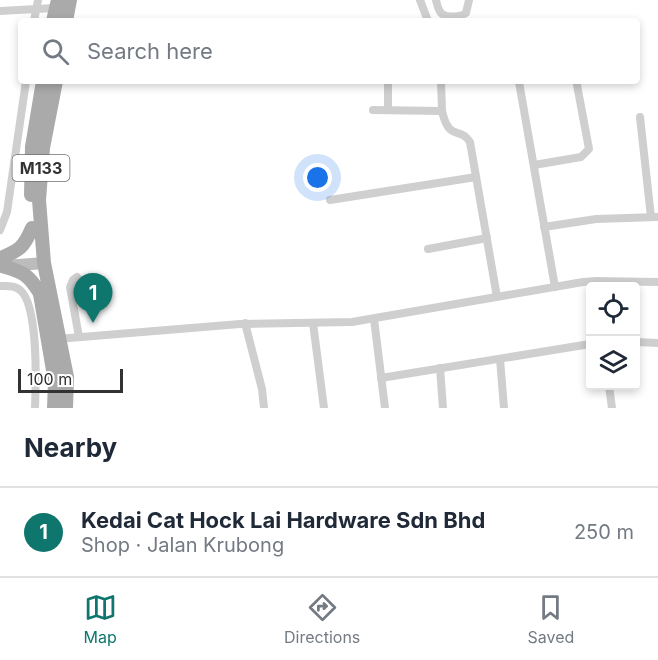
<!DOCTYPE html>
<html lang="en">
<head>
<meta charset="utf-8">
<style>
  body { margin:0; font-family:Inter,sans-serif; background:#f2f2f3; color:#1f2937 }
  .controls { position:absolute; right:18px; bottom:18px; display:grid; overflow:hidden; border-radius:6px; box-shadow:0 3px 9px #0003 }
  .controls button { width:54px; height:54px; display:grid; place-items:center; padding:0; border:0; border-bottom:2px solid #e0e1e3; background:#fff; color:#1f2937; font:30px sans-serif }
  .scale { position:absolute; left:18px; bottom:15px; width:105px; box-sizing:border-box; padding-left:6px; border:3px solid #323232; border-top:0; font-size:16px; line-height:21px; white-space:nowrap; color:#323232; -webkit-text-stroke:4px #fff; paint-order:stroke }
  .you { position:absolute; left:318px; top:178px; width:21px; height:21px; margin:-15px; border:4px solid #fff; border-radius:50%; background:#1a73e8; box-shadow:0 0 0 9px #1a73e833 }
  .badge { display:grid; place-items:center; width:39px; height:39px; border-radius:50%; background:#0f766e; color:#fff; font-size:20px; font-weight:700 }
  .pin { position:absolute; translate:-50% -50px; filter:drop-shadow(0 2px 3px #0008) }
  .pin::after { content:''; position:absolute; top:32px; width:21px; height:18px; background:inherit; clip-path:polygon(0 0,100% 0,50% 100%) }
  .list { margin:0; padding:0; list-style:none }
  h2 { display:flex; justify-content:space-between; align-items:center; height:78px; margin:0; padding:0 24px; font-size:26px }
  h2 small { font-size:20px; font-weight:400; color:#747a83 }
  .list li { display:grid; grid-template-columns:39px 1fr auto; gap:18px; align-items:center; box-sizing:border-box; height:90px; padding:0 24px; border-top:2px solid #e0e1e3 }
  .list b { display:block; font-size:22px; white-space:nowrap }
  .list p { margin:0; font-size:20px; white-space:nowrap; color:#747a83 }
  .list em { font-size:20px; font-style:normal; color:#747a83 }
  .icon { flex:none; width:33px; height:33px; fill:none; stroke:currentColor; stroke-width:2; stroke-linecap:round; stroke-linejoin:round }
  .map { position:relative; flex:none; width:658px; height:408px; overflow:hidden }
  .search { position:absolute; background:#fff; box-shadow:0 3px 9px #0003; left:18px; right:18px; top:18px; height:66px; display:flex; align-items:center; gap:15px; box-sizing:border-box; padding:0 21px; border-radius:6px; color:#747a83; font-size:22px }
  .sheet { height:168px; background:#fff }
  nav { display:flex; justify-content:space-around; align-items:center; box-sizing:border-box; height:84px; border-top:2px solid #e0e1e3; background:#fff; font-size:16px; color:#747a83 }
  nav a { display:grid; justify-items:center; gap:3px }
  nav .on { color:#0f766e }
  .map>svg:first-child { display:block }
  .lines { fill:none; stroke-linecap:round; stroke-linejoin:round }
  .street { stroke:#cfcfcf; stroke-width:8 }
  .secondary { stroke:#bcbcbc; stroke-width:12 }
  .primary { stroke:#aaa; stroke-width:14 }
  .labels { text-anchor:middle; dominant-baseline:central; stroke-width:6; stroke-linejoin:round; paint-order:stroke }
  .shield { fill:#fff; stroke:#707070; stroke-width:1.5 }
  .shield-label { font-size:16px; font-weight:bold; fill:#323232 }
</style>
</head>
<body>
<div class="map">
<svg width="658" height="408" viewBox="0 0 658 408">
  <rect width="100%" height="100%" fill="#fff"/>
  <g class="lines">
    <g class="street">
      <polyline points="420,0 428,21"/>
      <path d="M 436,0 C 437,4 438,11 442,14 C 448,18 461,17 466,13 L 469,0"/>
      <polyline points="0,11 55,8"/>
      <polyline points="34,21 38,0"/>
      <polyline points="388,81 388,110"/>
      <polyline points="519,82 555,287"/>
      <polyline points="373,110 442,111 441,81"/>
      <path d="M 442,111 C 449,142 460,126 470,142 L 497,297"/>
      <polyline points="640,117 651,217"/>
      <polyline points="534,165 581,157 589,149 577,85"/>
      <polyline points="330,200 476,177"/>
      <polyline points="544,227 596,219 658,217"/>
      <polyline points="0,230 7,212 26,81"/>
      <polyline points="428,249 487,238"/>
      <polyline points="77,277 73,280 70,287 79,337"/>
      <path d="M 0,286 C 8,286 16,285 22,292 C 38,310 36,383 35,408"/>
      <polyline points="374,319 385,408"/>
      <polyline points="245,323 262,389 264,408"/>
      <polyline points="313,323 324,408"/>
      <polyline points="57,339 240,324 352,322 583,282 596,281 658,282"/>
      <polyline points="636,342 658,343"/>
      <polyline points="500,359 504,408"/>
      <polyline points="440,368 443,408"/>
      <polyline points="381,378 590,344"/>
      <polyline points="609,386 612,408"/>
    </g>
    <polyline class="secondary" points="6,266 44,263"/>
    <g class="primary">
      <polyline points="53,21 58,0"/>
      <polyline points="66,21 70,0"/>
      <polyline points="56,81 43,148 39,200 44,263 67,377 66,408"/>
      <polyline points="31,195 32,147 43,81"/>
      <path d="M 1,258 C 20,250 24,247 32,228"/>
      <path d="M 2,266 C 24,272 29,275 41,295"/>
      <polyline points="39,288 55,382 54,408"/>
    </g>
  </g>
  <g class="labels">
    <rect class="shield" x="12.5" y="155" width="57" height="26" rx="4.5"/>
    <g class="shield-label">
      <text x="41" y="168">M133</text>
    </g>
  </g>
</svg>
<div class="controls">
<button><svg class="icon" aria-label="locate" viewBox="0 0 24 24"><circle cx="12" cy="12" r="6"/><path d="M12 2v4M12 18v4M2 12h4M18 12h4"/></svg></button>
<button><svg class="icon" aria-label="layers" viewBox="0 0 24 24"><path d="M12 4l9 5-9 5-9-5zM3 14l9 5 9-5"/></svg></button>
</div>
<div class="scale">100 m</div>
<div class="you"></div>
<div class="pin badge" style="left:93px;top:323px">1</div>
<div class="search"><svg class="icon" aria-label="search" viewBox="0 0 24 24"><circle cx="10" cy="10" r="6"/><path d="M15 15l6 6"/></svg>Search here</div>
</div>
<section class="sheet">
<h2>Nearby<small></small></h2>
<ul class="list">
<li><span class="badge">1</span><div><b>Kedai Cat Hock Lai Hardware Sdn Bhd</b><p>Shop · Jalan Krubong</p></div><em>250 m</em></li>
</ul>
</section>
<nav>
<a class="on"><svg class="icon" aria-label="map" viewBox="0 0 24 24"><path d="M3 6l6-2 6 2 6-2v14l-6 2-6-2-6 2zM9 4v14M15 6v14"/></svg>Map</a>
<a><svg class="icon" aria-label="directions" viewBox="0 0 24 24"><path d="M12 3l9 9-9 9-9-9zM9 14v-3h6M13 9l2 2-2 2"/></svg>Directions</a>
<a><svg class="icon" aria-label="saved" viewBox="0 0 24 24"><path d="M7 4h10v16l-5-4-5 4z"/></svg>Saved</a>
</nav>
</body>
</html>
